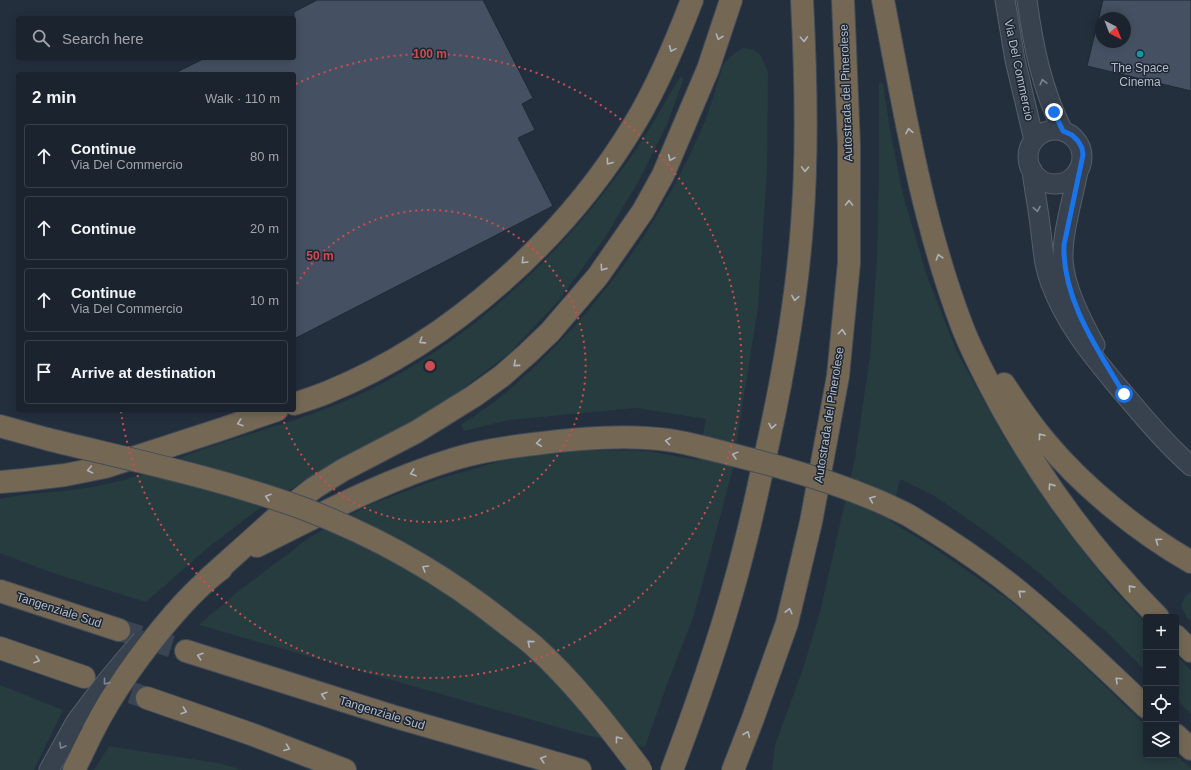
<!DOCTYPE html>
<html lang="en">
<head>
<meta charset="utf-8">
<style>
  body { margin:0; font-family:Helvetica,sans-serif; background:#282f3a; color:#f1f3f6 }
  .controls { position:absolute; right:12px; bottom:12px; display:grid; overflow:hidden; border-radius:4px; box-shadow:0 2px 10px #0003 }
  .controls button { width:36px; height:36px; display:grid; place-items:center; padding:0; border:0; border-bottom:1px solid #39404a; background:#1b232e; color:#f1f3f6; font:20px sans-serif }
  .compass { position:absolute; left:1095px; top:12px; width:36px; height:36px; border-radius:50%; background:#1b232e; box-shadow:0 2px 10px #0003; rotate:138deg }
  .stop { position:absolute; width:12px; height:12px; margin:-9px; border:3px solid #1a73e8; border-radius:50%; background:#fff }
  .stop.end { background:#1a73e8; border-color:#fff; box-shadow:0 1px 4px #0008 }
  .list { margin:0; padding:0; list-style:none }
  h2 { display:flex; justify-content:space-between; align-items:center; height:52px; margin:0; padding:0 16px; font-size:17px }
  h2 small { font-size:13px; font-weight:400; color:#a0a4aa }
  .list li { display:grid; grid-template-columns:26px 1fr auto; gap:12px; align-items:center; box-sizing:border-box; height:64px; margin:0 8px 8px; padding:0 8px; border:1px solid #39404a; border-radius:4px }
  .list b { display:block; font-size:15px; white-space:nowrap }
  .list p { margin:0; font-size:13px; white-space:nowrap; color:#a0a4aa }
  .list em { font-size:13px; font-style:normal; color:#a0a4aa }
  .icon { flex:none; width:22px; height:22px; fill:none; stroke:currentColor; stroke-width:2; stroke-linecap:round; stroke-linejoin:round }
  .map { position:relative; flex:none; width:1191px; height:770px; overflow:hidden }
  .search { position:absolute; background:#1b232e; box-shadow:0 2px 10px #0003; left:16px; top:16px; width:280px; height:44px; display:flex; align-items:center; gap:10px; box-sizing:border-box; padding:0 14px; border-radius:4px; color:#a0a4aa; font-size:15px }
  .panel { position:absolute; background:#1b232e; box-shadow:0 2px 10px #0003; left:16px; top:72px; width:280px; height:340px; border-radius:4px }
  .map>svg:first-child { display:block }
  .green { fill:#263c3f }
  .building { fill:#455162; stroke:#1f2835; fill-rule:evenodd }
  .lines { fill:none; stroke-linecap:round; stroke-linejoin:round }
  .highway-tunnel { stroke:#3a4453; stroke-width:22; stroke-dasharray:22 11; stroke-linecap:butt }
  .street-casing { stroke:#565f6c; stroke-width:21 }
  .highway-casing { stroke:#434c59; stroke-width:24 }
  .street { stroke:#38414e; stroke-width:19 }
  .highway { stroke:#746855; stroke-width:22 }
  .street-bridge-casing { stroke:#565f6c; stroke-width:21; stroke-linecap:butt }
  .highway-bridge-casing { stroke:#434c59; stroke-width:24; stroke-linecap:butt }
  .street-bridge { stroke:#38414e; stroke-width:19 }
  .highway-bridge { stroke:#746855; stroke-width:22 }
  .oneway { stroke:#aeb4bd }
  .oneway2 { stroke:#7c8592 }
  .route { stroke:#1a73e8; stroke-width:5 }
  .ring { fill:none; stroke:#ce4d50; stroke-width:2; stroke-dasharray:2 4 }
  .culture-dot { fill:#0f9aa8; stroke:#1d2633; stroke-width:1.5 }
  .labels { text-anchor:middle; dominant-baseline:central; stroke-width:3; stroke-linejoin:round; paint-order:stroke }
  .poi-label { font-size:12px; fill:#b4bcc9; stroke:#1d2633 }
  .street-label { font-size:12px; fill:#b4bcc9; stroke:#1d2633 }
  .centre { fill:#ce4d50; stroke:#1d2633; stroke-width:2 }
  .ring-label { font-size:12px; text-anchor:middle; font-weight:bold; fill:#ce4d50; stroke:#1d2633; stroke-width:3; stroke-linejoin:round; paint-order:stroke }
</style>
</head>
<body>
<div class="map">
<svg width="1191" height="770" viewBox="0 0 1191 770">
  <rect width="100%" height="100%" fill="#242f3e"/>
  <g class="green">
    <path d="M 743,48 L 752,49 L 760,54 L 768,72 L 767,171 L 758,307 L 732,472 L 694,615 L 666,687 L 645,747 L 585,735 L 199,625 L 236,593 L 310,537 L 367,506 L 438,479 L 504,460 L 577,450 L 647,451 L 698,460 L 706,419 L 636,408 L 509,420 L 464,431 L 461,425 C 473,416 487,408 498,399 C 586,327 661,227 704,123 C 712,104 717,84 723,65 C 729,57 734,53 743,48 Z"/>
    <path d="M 680,77 L 684,78 L 667,124 L 641,177 L 606,236 L 560,299 L 511,352 L 453,396 L 381,441 L 306,480 L 256,511 L 205,550 L 146,602 L 53,573 L 0,553 L 0,499 C 26,493 53,493 79,489 C 94,487 110,483 124,480 C 152,472 179,457 206,448 C 258,431 311,417 361,394 C 474,340 568,249 639,145 C 654,123 666,99 680,77 Z"/>
    <polygon points="879,83 883,83 890,130 903,195 927,276 957,352 1005,439 1055,515 1112,588 1146,624 1146,671 1102,628 1033,568 985,531 933,495 900,479 890,521 933,547 1009,600 1078,660 1146,726 1146,755 1176,755 1191,768 1191,770 772,770 775,745 804,666 821,608 855,458 870,356 877,259 879,174"/>
    <path d="M 1191,591 L 1191,621 C 1180,611 1178,601 1191,591 Z"/>
    <polygon points="1176,655 1191,671 1191,714 1176,699"/>
    <polygon points="0,685 63,710 34,770 0,770"/>
    <polygon points="109,746 223,764 242,770 94,770"/>
  </g>
  <g class="building">
    <polygon points="317,0 483,0 533,98 522,104 535,130 518,138 553,206 294,339 294,74 173,74 205,58 294,58 294,12"/>
    <path d="M 1103,0 L 1191,0 L 1191,91 L 1087,66 ZM 1101,18 L 1125,18 L 1125,42 L 1101,42 Z"/>
  </g>
  <g class="lines">
    <g class="highway-tunnel">
      <polyline points="119,630 186,651"/>
      <polyline points="100,682 147,698"/>
    </g>
    <g class="street-casing">
      <g id="street">
        <polyline points="1005,0 1015,60 1034,140"/>
        <path d="M 1027,0 C 1033,45 1042,90 1063,131"/>
        <circle cx="1055" cy="157" r="27"/>
        <path d="M 1032,170 C 1034,189 1038,206 1040,225 C 1043,245 1043,265 1051,284 C 1066,325 1092,355 1119,388 C 1142,415 1164,442 1191,466"/>
        <path d="M 1078,171 C 1073,198 1062,233 1063,259 C 1064,287 1082,321 1095,345"/>
        <polyline points="49,770 75,723"/>
      </g>
    </g>
    <g class="highway-casing">
      <g id="highway">
        <path d="M 883,0 C 904,109 922,221 962,326 C 973,355 988,382 1003,410 C 1045,485 1097,556 1158,617"/>
        <path d="M 1004,384 C 1017,404 1030,423 1045,441 C 1084,488 1139,532 1191,562"/>
        <path d="M 294,404 C 305,400 317,397 328,392 C 451,342 567,237 635,123 C 658,85 676,42 692,0"/>
        <polyline points="0,426 47,439"/>
        <polyline points="0,482 24,480 65,475 105,467 219,430 277,410"/>
        <path d="M 908,515 C 943,536 978,559 1011,585 C 1058,623 1102,665 1146,707"/>
        <path d="M 257,546 C 321,514 385,480 454,459 C 480,451 508,447 534,444 C 578,438 624,434 668,440 C 681,442 694,445 706,448"/>
        <polyline points="209,578 277,517 314,488 343,470 416,432 474,396 502,376 527,354 550,332 598,276 643,211 663,175 708,69 731,0"/>
        <polyline points="0,591 119,630"/>
        <path d="M 174,614 C 189,597 203,582 221,569"/>
        <polyline points="1176,636 1191,651"/>
        <polyline points="0,648 84,677"/>
        <polyline points="186,651 392,716 580,770"/>
        <polyline points="147,698 251,734 345,770"/>
        <polyline points="1176,735 1191,749"/>
        <polyline points="74,770 93,731"/>
        <path d="M 672,770 C 700,696 726,621 745,544 C 751,521 756,498 761,475 C 780,393 796,310 802,225 C 808,151 806,75 802,0"/>
        <polyline points="733,770 752,721 787,623 811,522 838,376 849,263 849,145 843,0"/>
      </g>
    </g>
    <use href="#street" class="street"/>
    <use href="#highway" class="highway"/>
    <g class="street-bridge-casing">
      <path id="street-bridge" d="M 75,723 C 96,694 118,666 142,640"/>
    </g>
    <g class="highway-bridge-casing">
      <g id="highway-bridge">
        <path d="M 47,439 C 132,460 219,478 302,508 C 374,535 445,575 506,624 C 515,631 525,638 533,645 C 574,682 608,726 641,770"/>
        <path d="M 706,448 C 762,462 818,476 871,498 C 884,503 896,509 908,515"/>
        <path d="M 93,731 C 115,688 143,650 174,614"/>
      </g>
    </g>
    <use href="#street-bridge" class="street-bridge"/>
    <use href="#highway-bridge" class="highway-bridge"/>
  </g>
  <defs><path id="oneway-chevron" d="M-2-3.5L2.5 0L-2 3.5" fill="none" stroke-width="1.6" stroke-linecap="round" stroke-linejoin="round"/></defs>
  <g class="oneway">
    <use href="#oneway-chevron" transform="translate(719 37) rotate(109)"/>
    <use href="#oneway-chevron" transform="translate(804 39) rotate(87)"/>
    <use href="#oneway-chevron" transform="translate(672 49) rotate(114)"/>
    <use href="#oneway-chevron" transform="translate(909 131) rotate(-101)"/>
    <use href="#oneway-chevron" transform="translate(671 158) rotate(114)"/>
    <use href="#oneway-chevron" transform="translate(609 162) rotate(126)"/>
    <use href="#oneway-chevron" transform="translate(805 169) rotate(92)"/>
    <use href="#oneway-chevron" transform="translate(849 203) rotate(-90)"/>
    <use href="#oneway-chevron" transform="translate(939 257) rotate(-107)"/>
    <use href="#oneway-chevron" transform="translate(524 261) rotate(135)"/>
    <use href="#oneway-chevron" transform="translate(603 268) rotate(125)"/>
    <use href="#oneway-chevron" transform="translate(795 298) rotate(99)"/>
    <use href="#oneway-chevron" transform="translate(842 332) rotate(-85)"/>
    <use href="#oneway-chevron" transform="translate(422 341) rotate(147)"/>
    <use href="#oneway-chevron" transform="translate(516 364) rotate(139)"/>
    <use href="#oneway-chevron" transform="translate(240 423) rotate(161)"/>
    <use href="#oneway-chevron" transform="translate(772 426) rotate(101)"/>
    <use href="#oneway-chevron" transform="translate(1041 436) rotate(-128)"/>
    <use href="#oneway-chevron" transform="translate(668 441) rotate(-172)"/>
    <use href="#oneway-chevron" transform="translate(539 443) rotate(173)"/>
    <use href="#oneway-chevron" transform="translate(735 455) rotate(-165)"/>
    <use href="#oneway-chevron" transform="translate(90 470) rotate(168)"/>
    <use href="#oneway-chevron" transform="translate(413 473) rotate(161)"/>
    <use href="#oneway-chevron" transform="translate(1051 486) rotate(-125)"/>
    <use href="#oneway-chevron" transform="translate(268 497) rotate(-161)"/>
    <use href="#oneway-chevron" transform="translate(872 499) rotate(-157)"/>
    <use href="#oneway-chevron" transform="translate(1158 541) rotate(-146)"/>
    <use href="#oneway-chevron" transform="translate(425 568) rotate(-149)"/>
    <use href="#oneway-chevron" transform="translate(1131 588) rotate(-132)"/>
    <use href="#oneway-chevron" transform="translate(1021 593) rotate(-140)"/>
    <use href="#oneway-chevron" transform="translate(789 611) rotate(-76)"/>
    <use href="#oneway-chevron" transform="translate(530 643) rotate(-140)"/>
    <use href="#oneway-chevron" transform="translate(200 656) rotate(-162)"/>
    <use href="#oneway-chevron" transform="translate(37 660) rotate(19)"/>
    <use href="#oneway-chevron" transform="translate(1118 680) rotate(-137)"/>
    <use href="#oneway-chevron" transform="translate(324 695) rotate(-163)"/>
    <use href="#oneway-chevron" transform="translate(184 711) rotate(19)"/>
    <use href="#oneway-chevron" transform="translate(747 734) rotate(-68)"/>
    <use href="#oneway-chevron" transform="translate(618 739) rotate(-127)"/>
    <use href="#oneway-chevron" transform="translate(287 748) rotate(21)"/>
    <use href="#oneway-chevron" transform="translate(543 759) rotate(-164)"/>
  </g>
  <g class="oneway2">
    <use href="#oneway-chevron" transform="translate(1043 82) rotate(-104)"/>
    <use href="#oneway-chevron" transform="translate(1037 209) rotate(80)"/>
    <use href="#oneway-chevron" transform="translate(106 682) rotate(129)"/>
    <use href="#oneway-chevron" transform="translate(62 746) rotate(118)"/>
  </g>
  <g class="lines">
    <path class="route" d="M 1054,112 L 1063,131 L 1072,135 L 1078,141 L 1082,148 L 1083,155 L 1064,245 C 1062,299 1098,350 1124,394"/>
  </g>
  <g class="ring">
    <path d="M294 289A156 156 0 1 1 280 410"/>
    <path d="M296 84A312 312 0 1 1 121 412"/>
  </g>
  <circle class="culture-dot" cx="1140" cy="54" r="4"/>
  <g class="labels">
    <g class="poi-label">
      <text x="1140" y="68">The Space<tspan x="1140" dy="14">Cinema</tspan></text>
    </g>
    <g class="street-label">
      <text transform="translate(1019 70) rotate(78)">Via Del Commercio</text>
      <text transform="translate(846 93) rotate(-92)">Autostrada del Pinerolese</text>
      <text transform="translate(829 415) rotate(-81)">Autostrada del Pinerolese</text>
      <text transform="translate(59 610) rotate(18)">Tangenziale Sud</text>
      <text transform="translate(382 713) rotate(17)">Tangenziale Sud</text>
    </g>
  </g>
  <circle cx="430" cy="366" r="6" class="centre"/>
  <g class="ring-label">
    <text x="430" y="58">100 m</text>
    <text x="320" y="260">50 m</text>
  </g>
</svg>
<div class="controls">
<button>+</button>
<button>−</button>
<button><svg class="icon" aria-label="locate" viewBox="0 0 24 24"><circle cx="12" cy="12" r="6"/><path d="M12 2v4M12 18v4M2 12h4M18 12h4"/></svg></button>
<button><svg class="icon" aria-label="layers" viewBox="0 0 24 24"><path d="M12 4l9 5-9 5-9-5zM3 14l9 5 9-5"/></svg></button>
</div>
<svg class="compass" viewBox="-18 -18 36 36"><path d="M0-13l5 13h-10z" fill="#e53935"/><path d="M0 13l5-13h-10z" fill="#a0a4aa"/></svg>
<div class="stop" style="left:1124px;top:394px"></div>
<div class="stop end" style="left:1054px;top:112px"></div>
<div class="search"><svg class="icon" aria-label="search" viewBox="0 0 24 24"><circle cx="10" cy="10" r="6"/><path d="M15 15l6 6"/></svg>Search here</div>
<section class="panel">
<h2>2 min<small>Walk · 110 m</small></h2>
<ul class="list">
<li><svg class="icon" aria-label="ahead" viewBox="0 0 24 24"><path d="M12 20V5M6 11l6-6 6 6"/></svg><div><b>Continue</b><p>Via Del Commercio</p></div><em>80 m</em></li>
<li><svg class="icon" aria-label="ahead" viewBox="0 0 24 24"><path d="M12 20V5M6 11l6-6 6 6"/></svg><div><b>Continue</b></div><em>20 m</em></li>
<li><svg class="icon" aria-label="ahead" viewBox="0 0 24 24"><path d="M12 20V5M6 11l6-6 6 6"/></svg><div><b>Continue</b><p>Via Del Commercio</p></div><em>10 m</em></li>
<li><svg class="icon" aria-label="arrive" viewBox="0 0 24 24"><path d="M6 21V4h12l-3 4 3 4H6"/></svg><div><b>Arrive at destination</b></div></li>
</ul>
</section>
</div>
</body>
</html>
